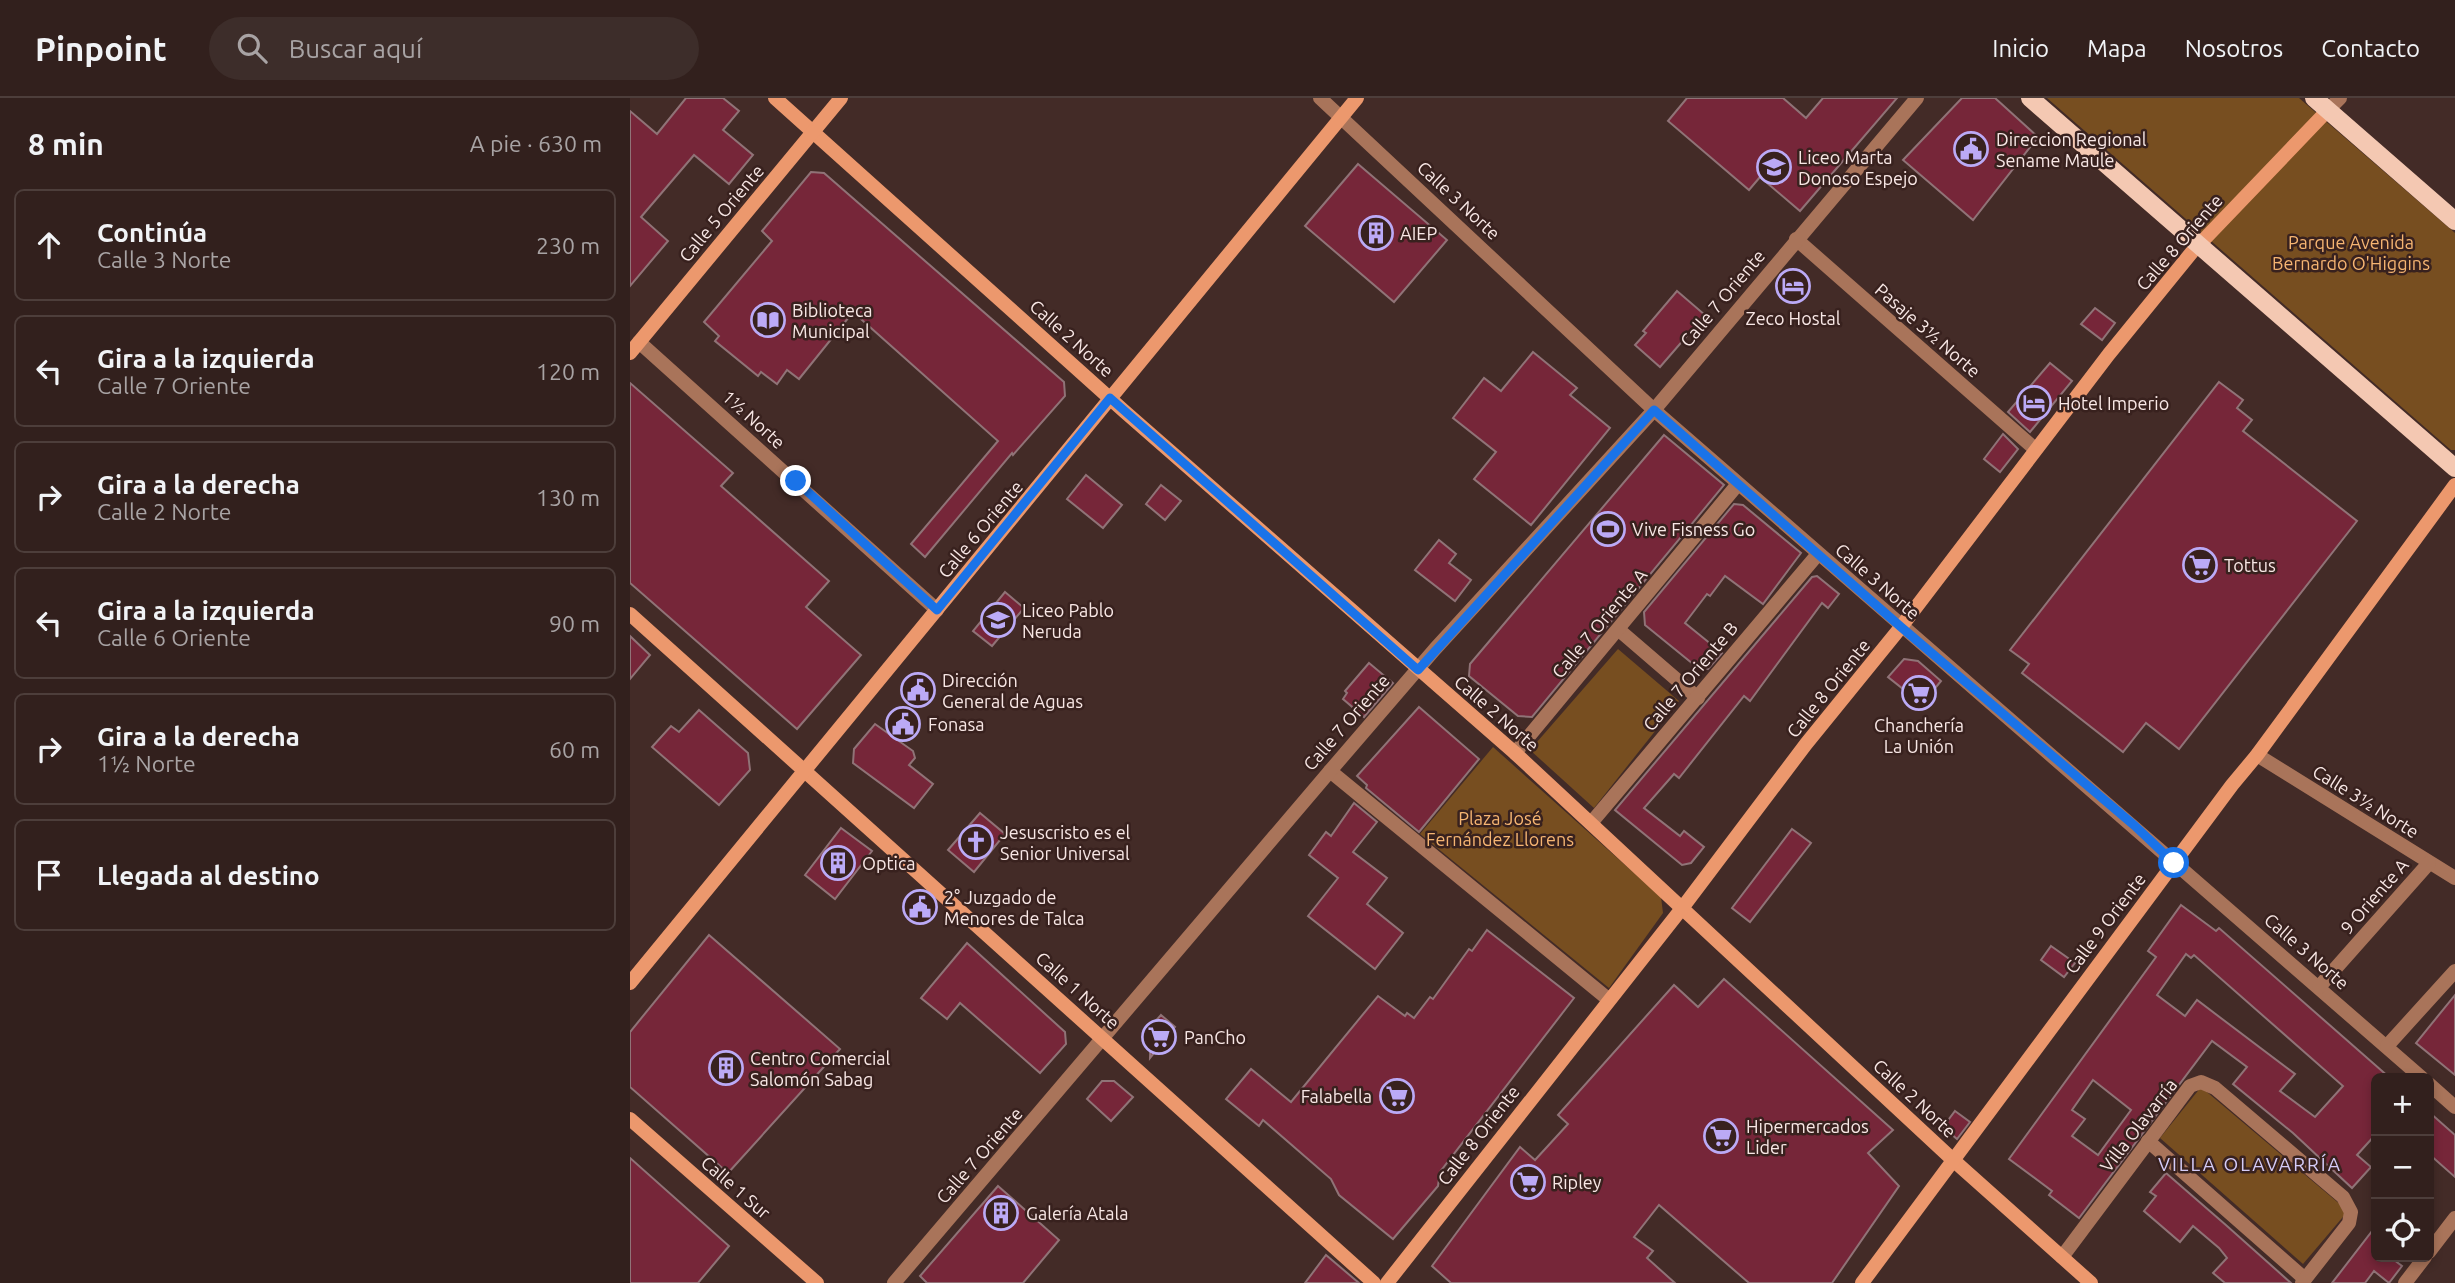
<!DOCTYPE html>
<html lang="es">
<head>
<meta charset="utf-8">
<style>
  body { margin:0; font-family:Ubuntu,sans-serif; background:#3d2d2a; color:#f1f3f6 }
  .controls { position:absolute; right:21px; bottom:21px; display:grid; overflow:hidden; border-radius:10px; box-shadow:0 4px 10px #0003 }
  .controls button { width:63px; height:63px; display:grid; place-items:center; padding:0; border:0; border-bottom:2px solid #4d3e3b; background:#32201d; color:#f1f3f6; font:35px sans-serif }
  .stop { position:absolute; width:21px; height:21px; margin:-16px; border:5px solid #1a73e8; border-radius:50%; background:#fff }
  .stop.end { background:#1a73e8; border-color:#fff; box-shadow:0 2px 7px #0008 }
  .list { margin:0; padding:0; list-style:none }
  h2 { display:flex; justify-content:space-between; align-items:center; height:91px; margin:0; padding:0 28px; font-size:30px }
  h2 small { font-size:23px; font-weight:400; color:#a8a3a4 }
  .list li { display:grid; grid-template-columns:46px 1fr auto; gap:21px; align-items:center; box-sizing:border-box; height:112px; margin:0 14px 14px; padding:0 14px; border:2px solid #4d3e3b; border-radius:10px }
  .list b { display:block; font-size:26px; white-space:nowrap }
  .list p { margin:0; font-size:23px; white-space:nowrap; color:#a8a3a4 }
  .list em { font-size:23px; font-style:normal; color:#a8a3a4 }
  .icon { flex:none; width:38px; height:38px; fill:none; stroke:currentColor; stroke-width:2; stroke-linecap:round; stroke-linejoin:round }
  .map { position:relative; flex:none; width:1825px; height:1185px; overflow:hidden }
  header { display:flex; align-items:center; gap:42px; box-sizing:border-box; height:98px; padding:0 35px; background:#32201d; border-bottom:2px solid #4d3e3b }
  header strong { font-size:33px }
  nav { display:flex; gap:38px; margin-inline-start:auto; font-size:24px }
  .search { width:490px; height:63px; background:#3d2d2a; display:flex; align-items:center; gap:18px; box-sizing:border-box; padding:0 24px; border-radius:38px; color:#a8a3a4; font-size:26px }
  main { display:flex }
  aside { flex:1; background:#32201d }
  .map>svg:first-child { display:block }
  .green { fill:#774e20 }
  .building { fill:#762639; stroke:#907377; stroke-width:2; fill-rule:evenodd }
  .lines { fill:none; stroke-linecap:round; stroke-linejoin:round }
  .street { stroke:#a9745a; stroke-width:14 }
  .secondary { stroke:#ec986d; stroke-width:14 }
  .primary { stroke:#f4c8b2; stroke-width:18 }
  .route { stroke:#1a73e8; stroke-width:9 }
  .labels { text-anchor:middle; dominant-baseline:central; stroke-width:5; stroke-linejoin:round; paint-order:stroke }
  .poi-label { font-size:18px; fill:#f8e7e5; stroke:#38211e; text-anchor:start }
  .street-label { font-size:18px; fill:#f8e7e5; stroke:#38211e }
  .park-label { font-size:18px; fill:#f6b572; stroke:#38211e }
  .neighbourhood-label { font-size:19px; letter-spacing:2px; fill:#d5ccf8; stroke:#38211e }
</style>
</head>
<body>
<header>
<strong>Pinpoint</strong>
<div class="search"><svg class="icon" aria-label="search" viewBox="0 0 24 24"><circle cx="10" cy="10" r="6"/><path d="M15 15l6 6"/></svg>Buscar aquí</div>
<nav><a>Inicio</a><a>Mapa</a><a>Nosotros</a><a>Contacto</a></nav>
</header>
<main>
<aside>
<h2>8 min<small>A pie · 630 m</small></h2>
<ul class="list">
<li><svg class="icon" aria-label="ahead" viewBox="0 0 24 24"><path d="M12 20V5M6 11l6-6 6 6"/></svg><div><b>Continúa</b><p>Calle 3 Norte</p></div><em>230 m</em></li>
<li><svg class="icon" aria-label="left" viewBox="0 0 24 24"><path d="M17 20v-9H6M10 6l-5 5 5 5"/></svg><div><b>Gira a la izquierda</b><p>Calle 7 Oriente</p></div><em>120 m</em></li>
<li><svg class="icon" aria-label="right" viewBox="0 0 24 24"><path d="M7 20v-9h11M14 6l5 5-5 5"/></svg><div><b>Gira a la derecha</b><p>Calle 2 Norte</p></div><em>130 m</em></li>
<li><svg class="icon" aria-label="left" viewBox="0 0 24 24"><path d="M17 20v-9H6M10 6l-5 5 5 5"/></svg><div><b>Gira a la izquierda</b><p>Calle 6 Oriente</p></div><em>90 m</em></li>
<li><svg class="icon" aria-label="right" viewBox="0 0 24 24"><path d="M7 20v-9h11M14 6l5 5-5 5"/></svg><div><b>Gira a la derecha</b><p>1½ Norte</p></div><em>60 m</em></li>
<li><svg class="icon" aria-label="arrive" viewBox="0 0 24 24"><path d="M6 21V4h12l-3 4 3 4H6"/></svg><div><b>Llegada al destino</b></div></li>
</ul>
</aside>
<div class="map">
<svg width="1825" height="1185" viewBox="0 0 1825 1185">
  <rect width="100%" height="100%" fill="#432b27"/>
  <g class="green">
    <polygon points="1417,0 1669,0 1825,135 1825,352 1821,352"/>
    <polygon points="988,551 1049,603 964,710 900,652"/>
    <polygon points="863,649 1031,799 1033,815 979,890 790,736"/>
    <polygon points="1571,989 1718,1113 1673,1166 1530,1040"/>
  </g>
  <g class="building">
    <polygon points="56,0 93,0 109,13 93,32 123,57 99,86 64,57 11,119 38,143 0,188 0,13 27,36"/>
    <polygon points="1057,0 1153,0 1176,20 1193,0 1267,0 1170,113 1130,79 1119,92 1038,23"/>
    <polygon points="1332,0 1365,0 1408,39 1343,122 1273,62"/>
    <polygon points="728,66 817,142 764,204 675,128"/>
    <polygon points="181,74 194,75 434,284 435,298 383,357 382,355 295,459 281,446 368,343 223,214 169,281 157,272 147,286 131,274 128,278 85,243 89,238 74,224 142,143 132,133"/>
    <polygon points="1047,193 1075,217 1030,269 1005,247 1016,235 1013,233"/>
    <polygon points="1465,210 1485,225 1472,242 1451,226"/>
    <polygon points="903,254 947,290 940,297 980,330 901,427 844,381 866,354 823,320 854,280 871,293"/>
    <polygon points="1420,265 1442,283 1400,334 1378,314"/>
    <polygon points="1589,284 1613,302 1607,310 1622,322 1613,333 1727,423 1549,651 1516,625 1493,654 1392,575 1399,566 1380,552"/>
    <polygon points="0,285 103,375 91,388 199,483 176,509 231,557 167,631 0,485"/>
    <polygon points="1373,336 1388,351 1370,374 1354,361"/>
    <polygon points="1034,337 1094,387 902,619 888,618 839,578 840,566"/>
    <polygon points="456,377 492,407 473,430 437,401"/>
    <polygon points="531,387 551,403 535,422 516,406"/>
    <polygon points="1104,406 1113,407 1171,455 1133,506 1095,478 1080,498 1077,496 1055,525 1092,555 1078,571 1068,570 1015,527 1014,514"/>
    <polygon points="809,442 826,456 819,465 841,482 825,503 785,472"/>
    <polygon points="1187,478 1209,496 1198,510 1192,505 1120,603 1114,598 1049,680 1044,676 1014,710 1050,738 1054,733 1074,749 1061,765 1052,767 985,712 1182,479"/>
    <polygon points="375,494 394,510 362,548 343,533"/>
    <polygon points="0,538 20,557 0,581"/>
    <polygon points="1274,561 1288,563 1311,583 1292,606 1258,579"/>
    <polygon points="739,565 763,585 734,619 713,601 717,595 715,593"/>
    <polygon points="789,609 849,661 789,734 736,690 737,687 727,678"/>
    <polygon points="69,612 118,655 120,672 89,707 22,649 41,628 49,634"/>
    <polygon points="245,626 283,653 285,660 279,667 303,686 284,710 223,665 224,651"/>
    <polygon points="724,705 747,724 723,754 757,780 737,806 773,835 745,871 678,818 708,780 679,757 696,734 701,738"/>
    <polygon points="350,715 375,736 344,774 318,752"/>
    <polygon points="211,730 242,753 205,801 175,777"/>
    <polygon points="1162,731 1181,745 1120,824 1102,810"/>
    <path d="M 1551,807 L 1586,833 L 1589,830 L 1760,980 L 1746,980 L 1746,1036 L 1727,1057 L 1741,1069 L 1722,1090 L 1663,1035 L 1603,986 L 1617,969 L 1582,943 L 1449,1120 L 1419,1097 L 1422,1093 L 1379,1061 L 1526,859 L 1518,853 ZM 1556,856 L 1561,860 L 1564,857 L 1713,988 L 1685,1019 L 1650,993 L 1665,976 L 1567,902 L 1555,918 L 1527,897 ZM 1463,982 L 1501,1012 L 1468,1057 L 1442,1038 L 1455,1021 L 1442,1012 Z"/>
    <polygon points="857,832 944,900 810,1074 808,1088 763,1141 709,1097 701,1081 633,1022 629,1028 596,1001 621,971 661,1004 748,898 775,918 777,915 784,920 800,899 803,901 839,851 842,853"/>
    <polygon points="79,837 210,951 98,1075 0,989 0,934"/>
    <polygon points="337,845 435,934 436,946 410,975 330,905 317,921 291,900"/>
    <polygon points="1421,848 1445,865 1434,879 1411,862"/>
    <polygon points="1094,881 1263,1032 1238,1055 1269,1088 1202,1185 1119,1185 1029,1107 1004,1139 1023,1153 1017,1160 1045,1185 821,1185 802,1168 890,1049 905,1062 938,1026 928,1017 1044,887 1068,909"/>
    <polygon points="1825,897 1825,977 1786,945"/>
    <polygon points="531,917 545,929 520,960 521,928"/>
    <polygon points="472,983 484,983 503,999 481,1023 457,1001"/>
    <polygon points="1325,1013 1340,1024 1327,1041 1313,1029"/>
    <polygon points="1799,1014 1825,1037 1825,1079 1799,1056"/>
    <polygon points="0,1060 99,1148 68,1185 0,1185"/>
    <polygon points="1536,1075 1597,1128 1661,1185 1595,1185 1583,1175 1597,1160 1589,1150 1563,1128 1550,1144 1514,1113 1526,1098 1520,1094"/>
    <polygon points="368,1088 429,1142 393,1185 297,1185 290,1178"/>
    <polygon points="1746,1128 1746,1159 1760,1159 1772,1168 1759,1185 1744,1173 1735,1185 1702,1185"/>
    <polygon points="696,1157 729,1185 675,1185"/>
  </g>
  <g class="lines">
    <g class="street">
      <polyline points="690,0 1024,312 1792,980"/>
      <polyline points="1698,12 1710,0"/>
      <polyline points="1166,141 1405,351"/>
      <polyline points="9,244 307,512"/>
      <polyline points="989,532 1068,600"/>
      <polyline points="885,655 1108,386"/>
      <polyline points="1627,657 1825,780"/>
      <polyline points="700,673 978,901"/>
      <polyline points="961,725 1188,456"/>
      <polyline points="1689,889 1799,765"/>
      <polyline points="1757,948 1825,873"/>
      <polyline points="1799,986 1825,1009"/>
      <polyline points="1518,1043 1675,1181"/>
      <polyline points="1799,1154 1825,1120"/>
      <polyline points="1432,1159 1560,988 1571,984 1585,990 1713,1099 1721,1114 1719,1125 1672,1185"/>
      <polyline points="264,1185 700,673 805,551 1024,312 1287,0"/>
      <polyline points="1775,1185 1795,1159"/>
    </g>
    <g class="secondary">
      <polyline points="145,0 494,313 885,655 1322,1061 1461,1185"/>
      <polyline points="0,255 211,0"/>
      <polyline points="0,516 744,1185"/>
      <polyline points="0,885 727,0"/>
      <polyline points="0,1021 187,1185"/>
      <polyline points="757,1185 1053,809 1176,646 1271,529 1479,256 1562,154 1698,12"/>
      <polyline points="1232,1185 1602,687 1627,657 1825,387"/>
    </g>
    <g class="primary">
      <polyline points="1400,0 1825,370"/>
      <polyline points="1684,0 1825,123"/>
    </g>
  </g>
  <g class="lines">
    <polyline class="route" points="166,383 307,512 480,300 788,572 1024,312 1271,529 1505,728 1544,765"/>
  </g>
  <defs>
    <g id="civic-ring" transform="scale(1.75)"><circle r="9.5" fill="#38211e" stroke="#bbaaf6" stroke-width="1.5"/><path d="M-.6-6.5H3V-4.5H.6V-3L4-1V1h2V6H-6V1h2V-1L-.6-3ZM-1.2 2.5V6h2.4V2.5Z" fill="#bbaaf6"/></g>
    <g id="school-ring" transform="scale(1.75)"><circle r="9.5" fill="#38211e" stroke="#bbaaf6" stroke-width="1.5"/><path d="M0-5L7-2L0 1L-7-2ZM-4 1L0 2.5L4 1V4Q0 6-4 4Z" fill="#bbaaf6"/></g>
    <g id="building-ring" transform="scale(1.75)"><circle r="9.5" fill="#38211e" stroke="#bbaaf6" stroke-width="1.5"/><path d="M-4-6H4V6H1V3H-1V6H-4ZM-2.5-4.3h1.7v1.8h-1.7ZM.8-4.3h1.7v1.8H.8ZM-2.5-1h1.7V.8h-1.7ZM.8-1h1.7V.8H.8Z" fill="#bbaaf6"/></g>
    <g id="hotel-ring" transform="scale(1.75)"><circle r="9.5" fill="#38211e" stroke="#bbaaf6" stroke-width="1.5"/><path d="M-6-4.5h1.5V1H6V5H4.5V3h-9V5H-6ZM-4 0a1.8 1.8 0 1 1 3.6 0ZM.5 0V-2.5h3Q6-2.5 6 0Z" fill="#bbaaf6"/></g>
    <g id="library-ring" transform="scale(1.75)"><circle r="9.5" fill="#38211e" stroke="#bbaaf6" stroke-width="1.5"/><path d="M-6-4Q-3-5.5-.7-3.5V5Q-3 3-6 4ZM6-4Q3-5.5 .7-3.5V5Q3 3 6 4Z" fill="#bbaaf6"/></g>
    <g id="stadium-ring" transform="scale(1.75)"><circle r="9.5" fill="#38211e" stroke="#bbaaf6" stroke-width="1.5"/><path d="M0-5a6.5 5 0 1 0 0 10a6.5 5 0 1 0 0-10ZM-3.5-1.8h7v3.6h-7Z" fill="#bbaaf6"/></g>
    <g id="supermarket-ring" transform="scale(1.75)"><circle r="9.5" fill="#38211e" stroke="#bbaaf6" stroke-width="1.5"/><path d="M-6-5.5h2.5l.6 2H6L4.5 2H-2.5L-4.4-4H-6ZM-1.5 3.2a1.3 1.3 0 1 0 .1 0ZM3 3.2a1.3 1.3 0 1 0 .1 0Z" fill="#bbaaf6"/></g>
    <g id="church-ring" transform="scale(1.75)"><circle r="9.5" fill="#38211e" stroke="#bbaaf6" stroke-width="1.5"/><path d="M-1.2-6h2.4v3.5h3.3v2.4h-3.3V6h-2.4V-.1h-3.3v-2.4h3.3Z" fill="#bbaaf6"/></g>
  </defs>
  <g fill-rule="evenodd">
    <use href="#civic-ring" x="1341" y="51"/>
    <use href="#school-ring" x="1144" y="69"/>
    <use href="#building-ring" x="746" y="135"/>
    <use href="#hotel-ring" x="1163" y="188"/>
    <use href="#library-ring" x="138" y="222"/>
    <use href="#hotel-ring" x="1404" y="305"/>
    <use href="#stadium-ring" x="978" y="431"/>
    <use href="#supermarket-ring" x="1570" y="467"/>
    <use href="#school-ring" x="368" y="522"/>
    <use href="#civic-ring" x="288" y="592"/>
    <use href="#supermarket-ring" x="1289" y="595"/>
    <use href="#civic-ring" x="273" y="626"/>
    <use href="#church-ring" x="346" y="744"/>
    <use href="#building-ring" x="208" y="765"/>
    <use href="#civic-ring" x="290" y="809"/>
    <use href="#supermarket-ring" x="529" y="939"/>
    <use href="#building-ring" x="96" y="970"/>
    <use href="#supermarket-ring" x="767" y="998"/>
    <use href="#supermarket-ring" x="1091" y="1038"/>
    <use href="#supermarket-ring" x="898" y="1084"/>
    <use href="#building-ring" x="371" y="1115"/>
  </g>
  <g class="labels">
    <g class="poi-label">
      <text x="1366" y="41">Direccion Regional<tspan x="1366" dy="21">Sename Maule</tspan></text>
      <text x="1168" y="59">Liceo Marta<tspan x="1168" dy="21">Donoso Espejo</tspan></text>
      <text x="770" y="135">AIEP</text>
      <text x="162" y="212">Biblioteca<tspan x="162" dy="21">Municipal</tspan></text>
      <text x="1163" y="220" text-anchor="middle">Zeco Hostal</text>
      <text x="1428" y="305">Hotel Imperio</text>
      <text x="1002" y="431">Vive Fisness Go</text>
      <text x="1594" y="467">Tottus</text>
      <text x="392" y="512">Liceo Pablo<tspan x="392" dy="21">Neruda</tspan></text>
      <text x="312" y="582">Dirección<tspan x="312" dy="21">General de Aguas</tspan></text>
      <text x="298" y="626">Fonasa</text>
      <text x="1289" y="627" text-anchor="middle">Chanchería<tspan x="1289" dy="21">La Unión</tspan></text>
      <text x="370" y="734">Jesuscristo es el<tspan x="370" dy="21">Senior Universal</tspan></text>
      <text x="232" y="765">Optica</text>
      <text x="314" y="799">2° Juzgado de<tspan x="314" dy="21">Menores de Talca</tspan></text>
      <text x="554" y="939">PanCho</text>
      <text x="120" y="960">Centro Comercial<tspan x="120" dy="21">Salomón Sabag</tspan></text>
      <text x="742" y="998" text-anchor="end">Falabella</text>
      <text x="1116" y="1028">Hipermercados<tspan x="1116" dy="21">Lider</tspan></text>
      <text x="922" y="1084">Ripley</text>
      <text x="396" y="1115">Galería Atala</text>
    </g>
    <g class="street-label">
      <text transform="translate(829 102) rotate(43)">Calle 3 Norte</text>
      <text transform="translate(91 115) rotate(-50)">Calle 5 Oriente</text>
      <text transform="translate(1549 144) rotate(-49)">Calle 8 Oriente</text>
      <text transform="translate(1092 200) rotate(-50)">Calle 7 Oriente</text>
      <text transform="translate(1298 232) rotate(41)">Pasaje 3½ Norte</text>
      <text transform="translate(442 240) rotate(42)">Calle 2 Norte</text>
      <text transform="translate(124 321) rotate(42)">1½ Norte</text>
      <text transform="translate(350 431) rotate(-50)">Calle 6 Oriente</text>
      <text transform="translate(1248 483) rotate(41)">Calle 3 Norte</text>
      <text transform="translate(969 525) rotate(-50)">Calle 7 Oriente A</text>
      <text transform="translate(1060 578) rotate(-50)">Calle 7 Oriente B</text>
      <text transform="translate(1198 590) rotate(-51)">Calle 8 Oriente</text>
      <text transform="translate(867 615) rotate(41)">Calle 2 Norte</text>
      <text transform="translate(716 624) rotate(-49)">Calle 7 Oriente</text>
      <text transform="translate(1736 703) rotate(32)">Calle 3½ Norte</text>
      <text transform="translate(1744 798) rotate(-49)">9 Oriente A</text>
      <text transform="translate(1475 825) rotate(-53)">Calle 9 Oriente</text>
      <text transform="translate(1677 853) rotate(41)">Calle 3 Norte</text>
      <text transform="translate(448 892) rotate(42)">Calle 1 Norte</text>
      <text transform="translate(1285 1000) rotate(43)">Calle 2 Norte</text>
      <text transform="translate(1508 1027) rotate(-52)">Villa Olavarría</text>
      <text transform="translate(848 1037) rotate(-52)">Calle 8 Oriente</text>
      <text transform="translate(349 1057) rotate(-49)">Calle 7 Oriente</text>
      <text transform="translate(106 1089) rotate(41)">Calle 1 Sur</text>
    </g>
    <g class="park-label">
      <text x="1721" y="144">Parque Avenida<tspan x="1721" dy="21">Bernardo O'Higgins</tspan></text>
      <text x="870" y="720">Plaza José<tspan x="870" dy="21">Fernández Llorens</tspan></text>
    </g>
    <g class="neighbourhood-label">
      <text x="1620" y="1066">VILLA OLAVARRÍA</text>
    </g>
  </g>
</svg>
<div class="controls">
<button>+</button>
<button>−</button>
<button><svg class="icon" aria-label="locate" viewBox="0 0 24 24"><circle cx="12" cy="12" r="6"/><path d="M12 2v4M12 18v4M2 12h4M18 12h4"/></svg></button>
</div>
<div class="stop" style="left:1544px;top:765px"></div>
<div class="stop end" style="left:166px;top:383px"></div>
</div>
</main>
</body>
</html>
